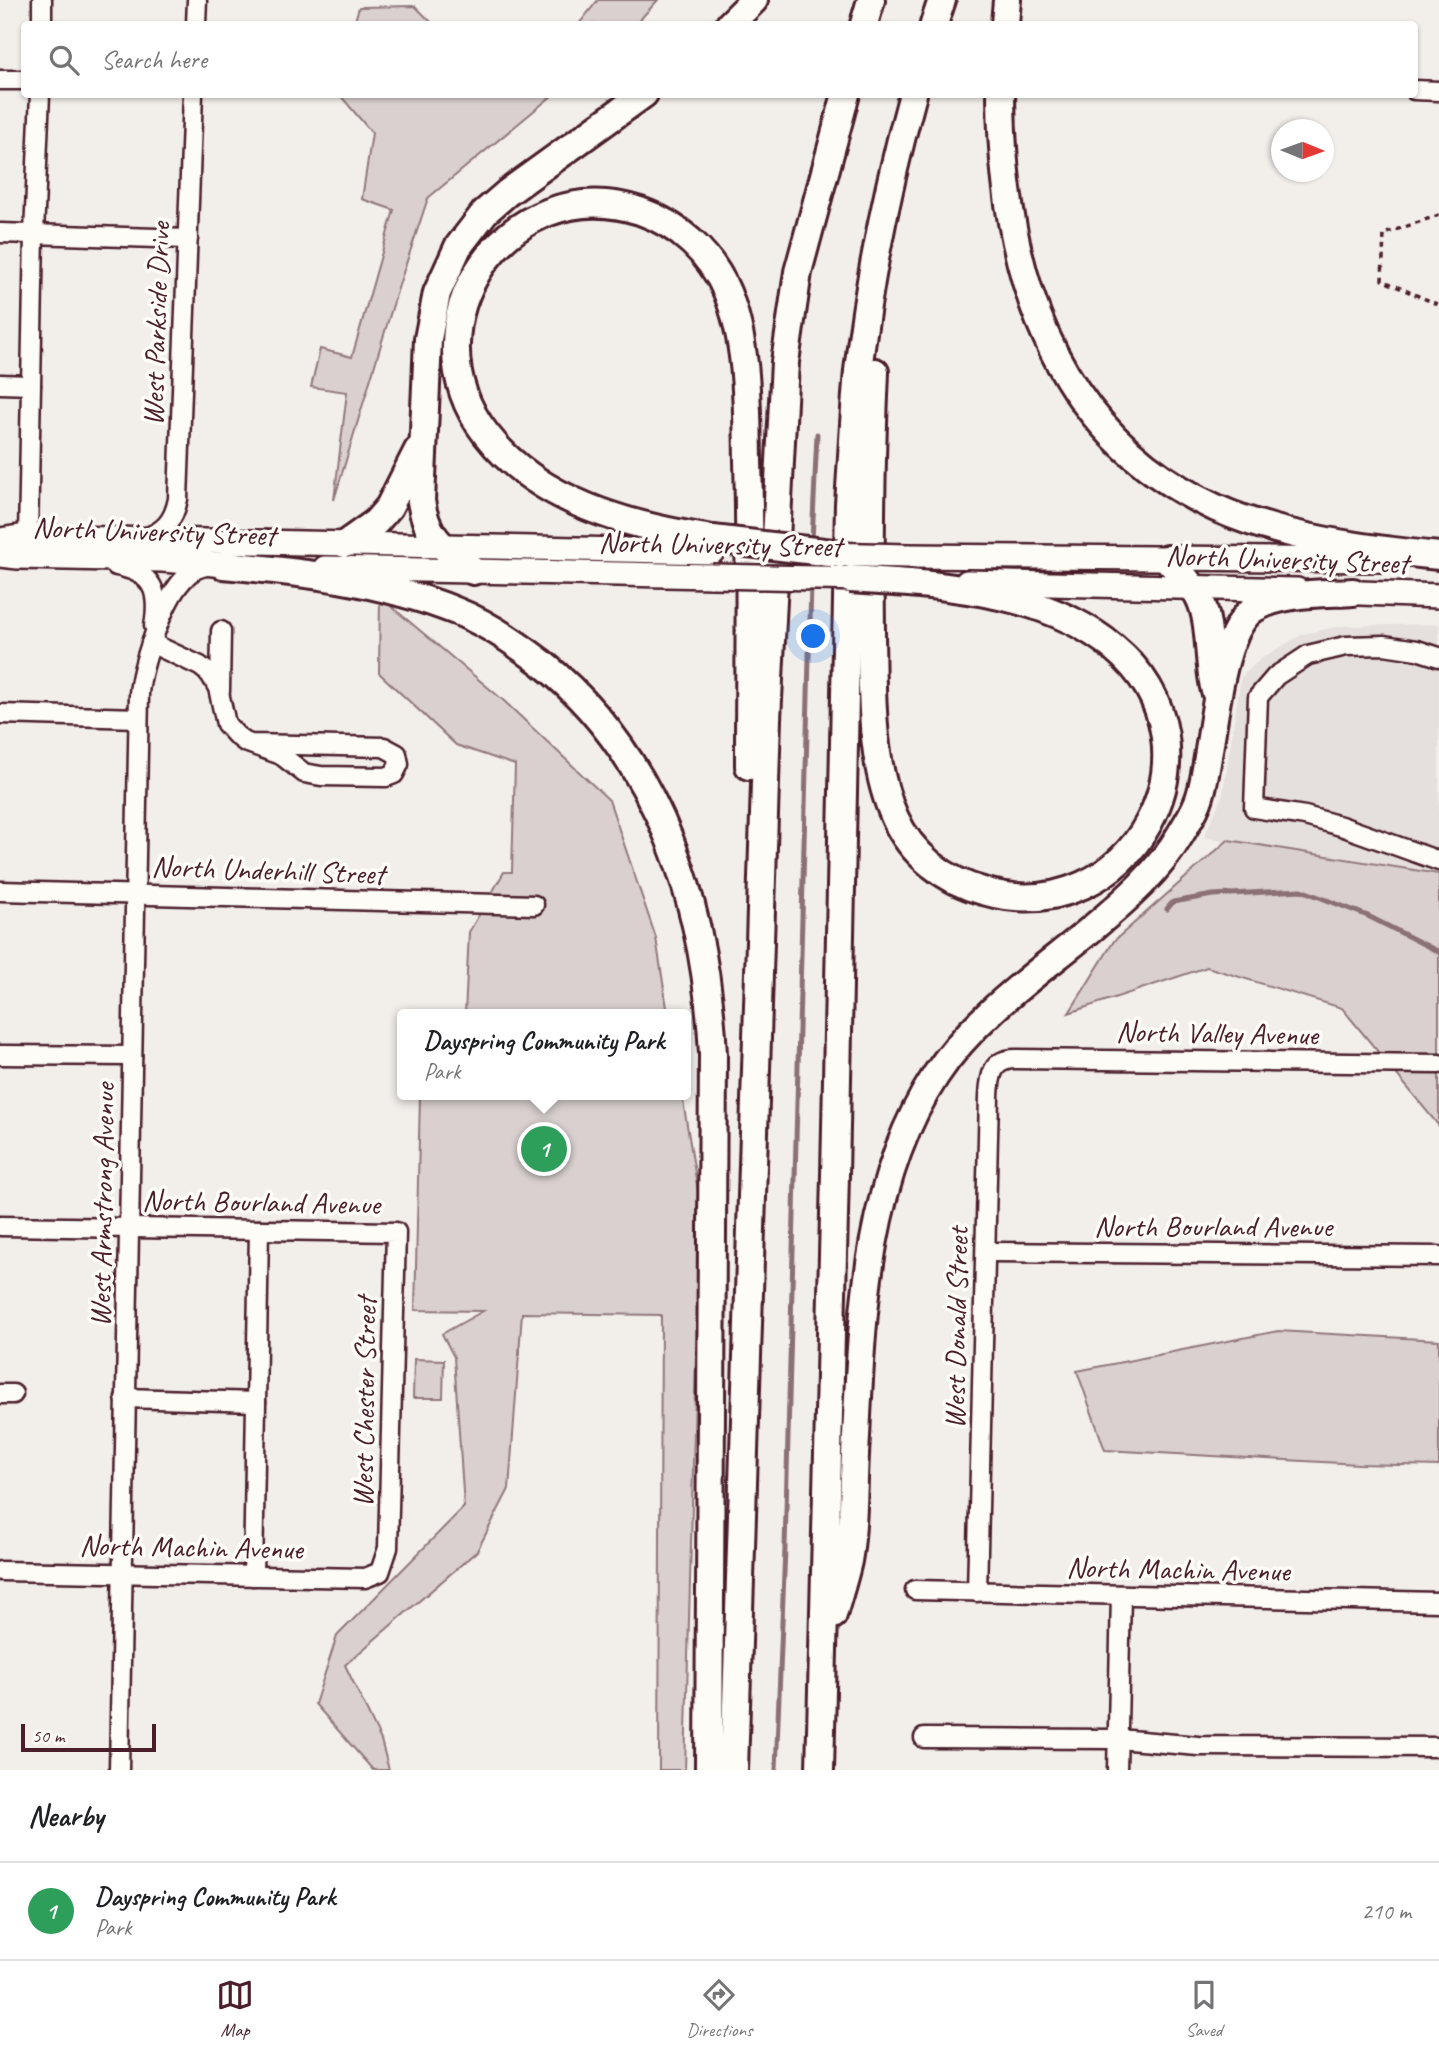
<!DOCTYPE html>
<html lang="en">
<head>
<meta charset="utf-8">
<style>
  body { margin:0; font-family:Caveat,sans-serif; background:#f6f6f6; color:#202124 }
  .compass { position:absolute; left:1271px; top:119px; width:63px; height:63px; border-radius:50%; background:#fff; box-shadow:0 2px 5px #0004; rotate:91deg }
  .scale { position:absolute; left:21px; bottom:18px; width:135px; box-sizing:border-box; padding-left:7px; border:4px solid #4a1f2b; border-top:0; font-size:19px; line-height:24px; white-space:nowrap; color:#4a1f2b; -webkit-text-stroke:5px #fdfcf7; paint-order:stroke }
  .you { position:absolute; left:814px; top:637px; width:24px; height:24px; margin:-18px; border:5px solid #fff; border-radius:50%; background:#1a73e8; box-shadow:0 0 0 10px #1a73e833 }
  .badge { display:grid; place-items:center; width:46px; height:46px; border-radius:50%; background:#4a1f2b; color:#fff; font-size:23px; font-weight:700 }
  .pin { position:absolute; translate:-50% -50%; border:4px solid #fff; box-shadow:0 2px 7px #0006 }
  .popup { position:absolute; left:397px; top:1009px; width:294px; height:91px; box-sizing:border-box; display:grid; place-content:center; border-radius:7px; background:#fff; filter:drop-shadow(0 2px 5px #0005); font-size:23px; white-space:nowrap; color:#757577 }
  .popup b { font-size:26px; color:#202124 }
  .popup::after { content:''; position:absolute; left:50%; top:100%; margin-left:-14px; border:14px solid transparent; border-top-color:#fff }
  .list { margin:0; padding:0; list-style:none }
  h2 { display:flex; justify-content:space-between; align-items:center; height:91px; margin:0; padding:0 28px; font-size:30px }
  h2 small { font-size:23px; font-weight:400; color:#757577 }
  .list li { display:grid; grid-template-columns:46px 1fr auto; gap:21px; align-items:center; box-sizing:border-box; height:98px; padding:0 28px; border-top:2px solid #e0e0e0 }
  .list b { display:block; font-size:26px; white-space:nowrap }
  .list p { margin:0; font-size:23px; white-space:nowrap; color:#757577 }
  .list em { font-size:23px; font-style:normal; color:#757577 }
  .icon { flex:none; width:38px; height:38px; fill:none; stroke:currentColor; stroke-width:2; stroke-linecap:round; stroke-linejoin:round }
  .map { position:relative; flex:none; width:1439px; height:1770px; overflow:hidden }
  .search { position:absolute; background:#fff; box-shadow:0 2px 5px #0004; left:21px; right:21px; top:21px; height:77px; display:flex; align-items:center; gap:18px; box-sizing:border-box; padding:0 24px; border-radius:7px; color:#757577; font-size:26px }
  .sheet { height:189px; background:#fff }
  nav { display:flex; justify-content:space-around; align-items:center; box-sizing:border-box; height:98px; border-top:2px solid #e0e0e0; background:#fff; font-size:19px; color:#757577 }
  nav a { display:grid; justify-items:center; gap:4px }
  nav .on { color:#4a1f2b }
  .map>svg:first-child { display:block }
  .built { fill:#e5dfdd }
  .green { fill:#d9d0cf; stroke:#92787d; stroke-width:2 }
  .lines { fill:none; stroke-linecap:round; stroke-linejoin:round }
  .stream { stroke:#8b6f75; stroke-width:5 }
  .minor-casing { stroke:#4a1f2b; stroke-width:23 }
  .major-casing { stroke:#4a1f2b; stroke-width:28 }
  .highway-casing { stroke:#4a1f2b; stroke-width:32 }
  .path { stroke:#4a1f2b; stroke-width:3.5; stroke-dasharray:5 5; stroke-linecap:butt }
  .minor { stroke:#fdfcf7; stroke-width:18 }
  .major { stroke:#fdfcf7; stroke-width:23 }
  .highway { stroke:#fdfcf7; stroke-width:26 }
  .major-bridge-casing { stroke:#4a1f2b; stroke-width:28; stroke-linecap:butt }
  .highway-bridge-casing { stroke:#4a1f2b; stroke-width:32; stroke-linecap:butt }
  .major-bridge { stroke:#fdfcf7; stroke-width:23 }
  .highway-bridge { stroke:#fdfcf7; stroke-width:26 }
  .labels { text-anchor:middle; dominant-baseline:central; stroke-width:7; stroke-linejoin:round; paint-order:stroke }
  .street-label { font-size:30px; fill:#4a1f2b; stroke:#fdfcf7 }
</style>
</head>
<body>
<div class="map">
<svg width="1439" height="1770" viewBox="0 0 1439 1770">
  <rect width="100%" height="100%" fill="#f2efeb"/>
  <filter id="ink" filterUnits="userSpaceOnUse"><feTurbulence type="fractalNoise" baseFrequency=".0143" numOctaves="2"/><feDisplacementMap in="SourceGraphic" scale="14" xChannelSelector="R" yChannelSelector="G"/><feConvolveMatrix kernelMatrix="1 2 1 2 8 2 1 2 1" color-interpolation-filters="sRGB"/></filter>
  <g filter="url(#ink)">
    <polygon class="built" points="1439,624 1439,874 1204,837 1223,794 1241,677 1263,657 1303,634 1341,626"/>
    <g class="green">
      <polygon points="598,0 658,0 636,24 579,24"/>
      <polygon points="415,6 433,24 354,24 359,7"/>
      <polygon points="340,95 553,95 428,198 399,285 334,500 347,392 311,387 320,349 352,357 394,210 362,199 372,133"/>
      <polygon points="380,597 503,700 609,800 656,938 668,1014 465,1014 469,932 504,872 512,872 515,765 456,745 379,673"/>
      <polygon points="1228,840 1439,874 1439,1126 1342,1008 1207,967 1069,1013 1114,941"/>
      <polygon points="420,1095 682,1095 700,1203 685,1770 659,1770 661,1315 522,1313 509,1489 477,1551 345,1665 381,1740 389,1770 373,1770 315,1704 337,1636 464,1507 454,1357 442,1334 483,1311 415,1310"/>
      <polygon points="1278,1331 1439,1340 1439,1466 1359,1464 1105,1450 1077,1371"/>
      <polygon points="414,1359 444,1360 443,1398 413,1398"/>
    </g>
    <g class="lines">
      <g class="stream">
        <polyline points="812,542 817,434"/>
        <polyline points="1167,909 1173,902 1213,895 1301,890 1368,916 1439,952"/>
        <polyline points="776,1770 785,1548 811,584"/>
      </g>
      <g class="minor-casing">
        <g id="minor">
          <polyline points="42,24 42,0"/>
          <polyline points="196,24 197,0"/>
          <polyline points="0,80 24,80"/>
          <polyline points="1414,90 1439,91"/>
          <polyline points="0,233 188,239"/>
          <polyline points="0,384 31,385"/>
          <polyline points="28,537 34,234 40,94"/>
          <path d="M 143,538 C 164,533 174,520 178,499 L 193,94"/>
          <path d="M 116,566 C 153,573 160,590 154,626"/>
          <polyline points="151,643 200,666 210,674 218,688 226,724 236,735 245,742 281,755 304,773 321,776 386,777 394,774 399,764 397,754 384,747 252,744"/>
          <polyline points="1439,657 1417,650 1384,645 1346,646 1308,655 1276,676 1258,697 1254,808 1305,816 1341,826 1439,861"/>
          <polyline points="220,691 221,631"/>
          <polyline points="0,714 138,718"/>
          <polyline points="0,891 534,905"/>
          <polyline points="0,1055 132,1056"/>
          <polyline points="0,1226 396,1232 388,1548 380,1572 365,1578 0,1571"/>
          <polyline points="987,1252 1439,1256"/>
          <polyline points="0,1394 13,1394"/>
          <polyline points="125,1398 256,1402"/>
          <polyline points="253,1576 259,1230"/>
          <polyline points="915,1590 1439,1602"/>
          <path d="M 977,1592 L 989,1096 C 990,1075 992,1059 1016,1059 L 1439,1064"/>
          <polyline points="924,1738 1118,1739 1198,1746 1439,1747"/>
          <path d="M 119,1770 L 139,694 C 141,666 163,602 182,581 C 190,571 198,567 210,565"/>
          <polyline points="1117,1770 1121,1595"/>
        </g>
      </g>
      <g class="major-casing">
        <g id="major">
          <path d="M 0,540 L 19,537 C 250,541 481,547 712,552"/>
          <polyline points="0,555 18,557 162,560 241,566"/>
          <polyline points="908,556 1387,560"/>
          <polyline points="325,568 712,576"/>
          <polyline points="967,582 1297,590"/>
          <polyline points="1335,592 1439,596"/>
        </g>
      </g>
      <g class="highway-casing">
        <g id="highway">
          <polyline points="730,24 754,0"/>
          <polyline points="864,24 871,0"/>
          <polyline points="934,24 942,0"/>
          <polyline points="1005,24 1007,0"/>
          <path d="M 1001,94 C 1002,264 1049,432 1216,508 C 1282,538 1367,549 1439,556"/>
          <path d="M 875,372 C 871,459 870,545 871,632 C 872,690 870,764 895,818 C 911,854 945,881 983,891 C 1131,934 1233,747 1114,648 C 1058,601 979,589 909,583"/>
          <path d="M 713,539 C 632,527 538,502 486,434 C 402,325 507,168 640,211 C 678,224 711,254 727,292 C 748,343 747,405 748,461 C 751,562 749,664 749,766"/>
          <polyline points="345,544 376,522 389,507 418,450"/>
          <path d="M 1167,559 C 1178,571 1192,583 1199,597 C 1212,623 1207,662 1215,691"/>
          <path d="M 223,565 C 303,572 381,581 456,611 C 487,623 516,643 542,663 C 661,759 706,907 713,1054 L 709,1770"/>
          <path d="M 473,571 C 445,549 426,538 421,501 L 428,339 L 437,293 L 458,247 L 485,212 L 507,193 L 644,94"/>
          <path d="M 833,1615 C 838,1597 844,1579 848,1561 C 854,1529 853,1489 855,1455 C 862,1327 863,1186 936,1075 C 976,1014 1040,972 1095,926 C 1127,899 1159,871 1180,835 C 1187,823 1196,810 1200,796 C 1214,752 1215,633 1255,608 C 1284,592 1321,594 1353,592"/>
          <polyline points="734,1770 767,719 785,362 798,272 846,94"/>
          <path d="M 820,1770 L 835,1175 L 849,504 C 852,460 854,415 858,371 C 869,277 888,185 913,94"/>
        </g>
      </g>
      <polyline class="path" points="1439,215 1384,234 1382,280 1439,305"/>
      <use href="#minor" class="minor"/>
      <use href="#major" class="major"/>
      <use href="#highway" class="highway"/>
      <g class="major-bridge-casing">
        <g id="major-bridge">
          <polyline points="824,554 908,556"/>
          <polyline points="712,576 866,579"/>
        </g>
      </g>
      <g class="highway-bridge-casing">
        <g id="highway-bridge">
          <polyline points="713,539 841,554"/>
          <polyline points="850,579 909,583"/>
        </g>
      </g>
      <use href="#major-bridge" class="major-bridge"/>
      <use href="#highway-bridge" class="highway-bridge"/>
    </g>
  </g>
  <g class="labels">
    <g class="street-label">
      <text transform="translate(156 324) rotate(-88)">West Parkside Drive</text>
      <text transform="translate(154 531) rotate(2)">North University Street</text>
      <text transform="translate(720 544) rotate(1)">North University Street</text>
      <text transform="translate(1287 559) rotate(2)">North University Street</text>
      <text transform="translate(268 870) rotate(2)">North Underhill Street</text>
      <text transform="translate(1217 1033) rotate(1)">North Valley Avenue</text>
      <text transform="translate(261 1202) rotate(1)">North Bourland Avenue</text>
      <text transform="translate(102 1205) rotate(-89)">West Armstrong Avenue</text>
      <text x="1213" y="1226">North Bourland Avenue</text>
      <text transform="translate(956 1328) rotate(-89)">West Donald Street</text>
      <text transform="translate(364 1402) rotate(-89)">West Chester Street</text>
      <text transform="translate(191 1547) rotate(1)">North Machin Avenue</text>
      <text transform="translate(1178 1569) rotate(1)">North Machin Avenue</text>
    </g>
  </g>
</svg>
<svg class="compass" viewBox="-18 -18 36 36"><path d="M0-13l5 13h-10z" fill="#e53935"/><path d="M0 13l5-13h-10z" fill="#757577"/></svg>
<div class="scale">50 m</div>
<div class="you"></div>
<div class="pin badge" style="left:544px;top:1149px;background:#2e9e5b">1</div>
<div class="popup"><b>Dayspring Community Park</b>Park</div>
<div class="search"><svg class="icon" aria-label="search" viewBox="0 0 24 24"><circle cx="10" cy="10" r="6"/><path d="M15 15l6 6"/></svg>Search here</div>
</div>
<section class="sheet">
<h2>Nearby<small></small></h2>
<ul class="list">
<li><span class="badge" style="background:#2e9e5b">1</span><div><b>Dayspring Community Park</b><p>Park</p></div><em>210 m</em></li>
</ul>
</section>
<nav>
<a class="on"><svg class="icon" aria-label="map" viewBox="0 0 24 24"><path d="M3 6l6-2 6 2 6-2v14l-6 2-6-2-6 2zM9 4v14M15 6v14"/></svg>Map</a>
<a><svg class="icon" aria-label="directions" viewBox="0 0 24 24"><path d="M12 3l9 9-9 9-9-9zM9 14v-3h6M13 9l2 2-2 2"/></svg>Directions</a>
<a><svg class="icon" aria-label="saved" viewBox="0 0 24 24"><path d="M7 4h10v16l-5-4-5 4z"/></svg>Saved</a>
</nav>
</body>
</html>
